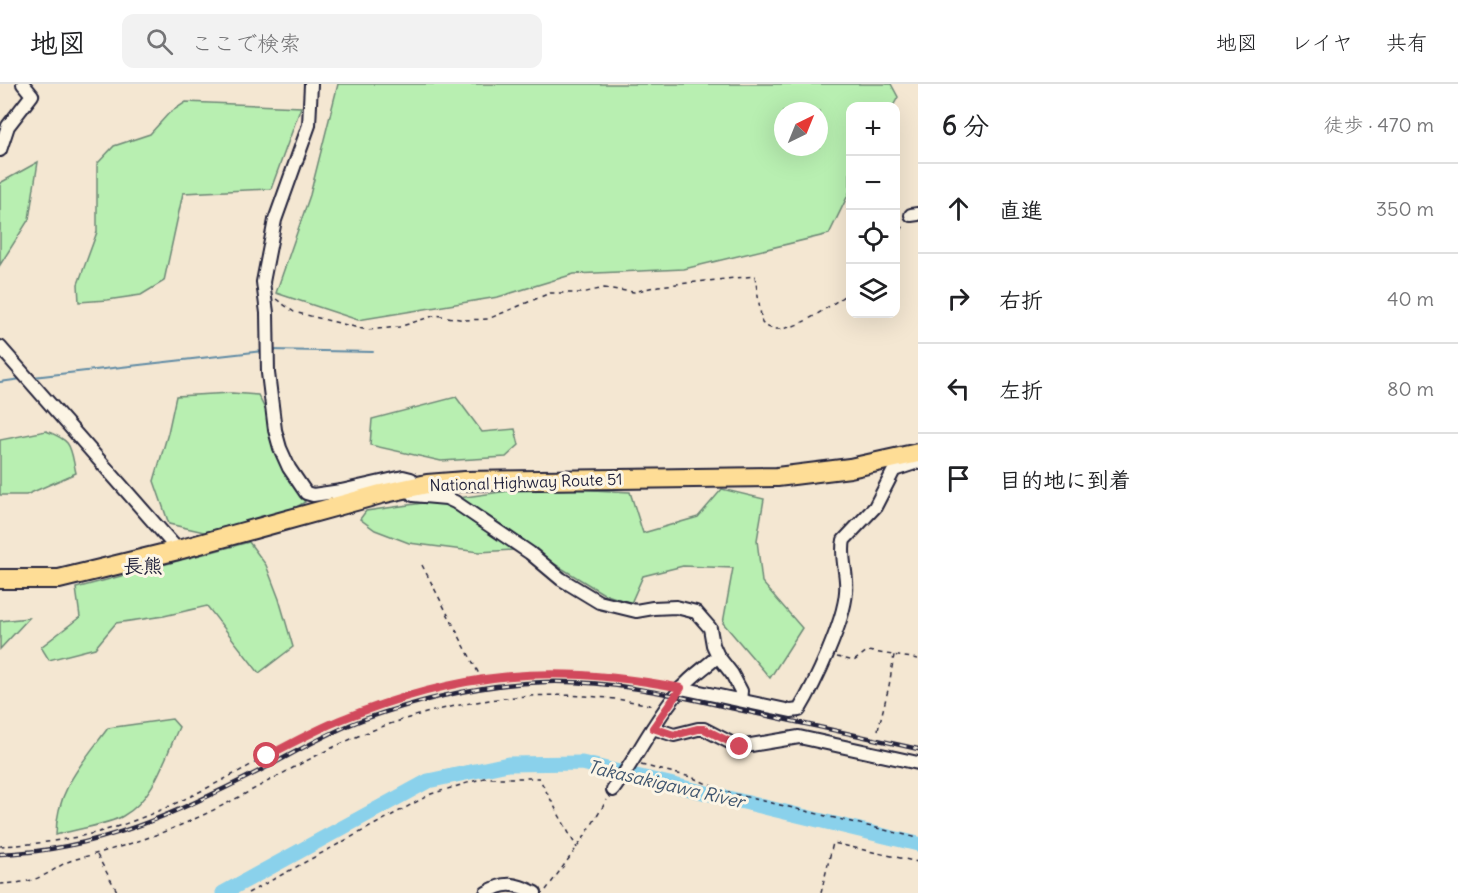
<!DOCTYPE html>
<html lang="ja">
<head>
<meta charset="utf-8">
<style>
  body { margin:0; font-family:Delius,"Klee One",sans-serif; background:#f2f2f2; color:#202124 }
  .controls { position:absolute; right:18px; top:18px; display:grid; overflow:hidden; border-radius:12px; box-shadow:0 6px 24px #0002 }
  .controls button { width:54px; height:54px; display:grid; place-items:center; padding:0; border:0; border-bottom:2px solid #e0e0e0; background:#fff; color:#202124; font:30px sans-serif }
  .compass { position:absolute; left:774px; top:18px; width:54px; height:54px; border-radius:50%; background:#fff; box-shadow:0 6px 24px #0002; rotate:43deg }
  .stop { position:absolute; width:18px; height:18px; margin:-14px; border:4px solid #d1495b; border-radius:50%; background:#fff }
  .stop.end { background:#d1495b; border-color:#fff; box-shadow:0 2px 6px #0008 }
  .list { margin:0; padding:0; list-style:none }
  h2 { display:flex; justify-content:space-between; align-items:center; height:78px; margin:0; padding:0 24px; font-size:26px }
  h2 small { font-size:20px; font-weight:400; color:#757577 }
  .list li { display:grid; grid-template-columns:39px 1fr auto; gap:18px; align-items:center; box-sizing:border-box; height:90px; padding:0 24px; border-top:2px solid #e0e0e0 }
  .list b { display:block; font-size:22px; white-space:nowrap }
  .list em { font-size:20px; font-style:normal; color:#757577 }
  .icon { flex:none; width:33px; height:33px; fill:none; stroke:currentColor; stroke-width:2; stroke-linecap:round; stroke-linejoin:round }
  .map { position:relative; flex:none; width:918px; height:809px; overflow:hidden }
  header { display:flex; align-items:center; gap:36px; box-sizing:border-box; height:84px; padding:0 30px; background:#fff; border-bottom:2px solid #e0e0e0 }
  header strong { font-size:28px }
  nav { display:flex; gap:33px; margin-inline-start:auto; font-size:21px }
  .search { width:420px; height:54px; background:#f2f2f2; display:flex; align-items:center; gap:15px; box-sizing:border-box; padding:0 21px; border-radius:12px; color:#757577; font-size:22px }
  main { display:flex }
  aside { flex:1; background:#fff }
  .map>svg:first-child { display:block }
  .green { fill:#b8efb1; stroke:#6d8876; stroke-width:1.5; fill-rule:evenodd }
  .lines { fill:none; stroke-linecap:round; stroke-linejoin:round }
  .stream { stroke:#608ba5; stroke-width:2 }
  .river { stroke:#8ad1eb; stroke-width:15 }
  .minor-casing { stroke:#22223b; stroke-width:16 }
  .highway-casing { stroke:#22223b; stroke-width:22 }
  .path { stroke:#22223b; stroke-width:1.5; stroke-dasharray:4.5 4.5; stroke-linecap:butt }
  .minor { stroke:#fcf5e5; stroke-width:12 }
  .highway { stroke:#fedd96; stroke-width:18 }
  .rail-casing { stroke:#22223b; stroke-width:4.5 }
  .rail { stroke:#fcf5e5; stroke-width:2; stroke-dasharray:7; stroke-linecap:butt }
  .route { stroke:#d1495b; stroke-width:8 }
  .labels { text-anchor:middle; dominant-baseline:central; stroke-width:6; stroke-linejoin:round; paint-order:stroke }
  .street-label { font-size:16px; fill:#22223b; stroke:#fcf5e5 }
  .water-label { font-size:18px; font-style:italic; fill:#415770; stroke:#fcf5e5 }
  .quarter-label { font-size:20px; font-weight:bold; fill:#22223b; stroke:#fcf5e5 }
</style>
</head>
<body>
<header>
<strong>地図</strong>
<div class="search"><svg class="icon" aria-label="search" viewBox="0 0 24 24"><circle cx="10" cy="10" r="6"/><path d="M15 15l6 6"/></svg>ここで検索</div>
<nav><a>地図</a><a>レイヤ</a><a>共有</a></nav>
</header>
<main>
<div class="map">
<svg width="918" height="809" viewBox="0 0 918 809">
  <rect width="100%" height="100%" fill="#f4e7d2"/>
  <filter id="ink" filterUnits="userSpaceOnUse"><feTurbulence type="fractalNoise" baseFrequency=".0167" numOctaves="2"/><feDisplacementMap in="SourceGraphic" scale="12" xChannelSelector="R" yChannelSelector="G"/><feConvolveMatrix kernelMatrix="1 2 1 2 8 2 1 2 1" color-interpolation-filters="sRGB"/></filter>
  <g filter="url(#ink)">
    <g class="green">
      <path d="M 338,0 L 891,0 L 898,13 L 893,22 L 850,22 L 850,107 L 829,150 L 684,185 L 574,190 L 498,213 L 358,236 L 276,209 L 310,111 ZM 783,27 L 819,27 L 819,63 L 783,63 Z"/>
      <polygon points="186,18 301,23 271,105 183,109 164,197 141,211 107,216 79,218 78,200 97,148 97,80 114,62 150,50 169,29"/>
      <polygon points="38,78 29,135 0,181 0,99"/>
      <polygon points="232,309 258,311 282,360 283,387 305,418 290,427 204,448 169,440 154,397 168,349 176,312"/>
      <polygon points="456,313 482,348 515,345 519,361 506,373 441,377 370,361 372,335"/>
      <path d="M 46,347 C 73,357 70,362 76,389 L 26,411 L 0,411 L 0,356 Z"/>
      <polygon points="536,403 630,408 643,449 698,433 722,405 764,415 757,456 762,498 802,544 770,594 723,539 733,484 683,482 643,492 631,519 604,510 530,465 479,468 409,459 375,446 360,435 366,427"/>
      <polygon points="249,458 266,481 279,515 293,563 259,589 207,522 164,532 116,539 95,564 49,576 41,563 80,533 76,504"/>
      <polygon points="29,534 0,565 0,537"/>
      <path d="M 172,635 L 179,643 C 165,673 154,715 123,732 C 110,740 73,746 56,751 C 56,706 83,678 108,644 Z"/>
    </g>
    <g class="lines">
      <g class="stream">
        <polyline points="271,266 373,268"/>
        <polyline points="33,293 263,267"/>
        <polyline points="0,298 21,295"/>
      </g>
      <polyline class="river" points="223,809 428,697 508,680 582,679 918,760"/>
      <g class="minor-casing">
        <g id="minor">
          <polyline points="311,0 309,41 275,136 263,198 267,229 268,289 275,346 280,364 289,384 306,409 313,411 341,407 403,393 411,395 415,403"/>
          <polyline points="0,66 8,42 32,11 23,0"/>
          <polyline points="911,131 918,130"/>
          <polyline points="0,263 178,466"/>
          <polyline points="409,404 413,411 446,414 455,418 530,469 561,495 599,518 636,527 653,524 676,523 696,528 710,544 713,561 718,572 732,590 741,607 740,616"/>
          <path d="M 681,604 L 791,627 L 799,626 C 815,600 844,538 846,508 C 848,491 840,473 844,456 L 875,423 L 894,386 L 918,378"/>
          <polyline points="653,644 674,651 698,645 704,645 739,663 799,653 918,679"/>
          <path d="M 613,706 C 637,673 654,636 680,606 C 690,593 706,583 718,572"/>
          <path d="M 486,809 C 505,797 515,799 535,809"/>
        </g>
      </g>
      <g class="highway-casing">
        <polyline id="highway" points="0,495 59,495 178,466 381,410 427,400 465,397 777,393 850,384 918,369"/>
      </g>
      <g class="path">
        <polyline points="896,154 905,140"/>
        <path d="M 276,215 L 294,228 L 367,246 L 399,243 L 436,231 L 465,236 L 488,235 L 550,209 L 582,209 L 604,204 L 634,208 L 658,202 L 755,192 L 762,239 C 784,260 831,220 850,208"/>
        <polyline points="422,481 481,594"/>
        <polyline points="837,573 854,577 867,567 918,575"/>
        <polyline points="878,646 889,602 894,571"/>
        <polyline points="641,681 691,693 726,708 918,754"/>
        <path d="M 0,762 C 45,760 91,753 133,737 C 204,711 269,668 337,637 C 446,588 554,579 670,602"/>
        <polyline points="97,771 118,809"/>
        <path d="M 0,800 C 13,799 28,799 40,793 C 55,787 59,780 76,775 C 119,764 161,751 201,732 C 257,706 310,671 368,648 C 458,613 559,600 654,622"/>
        <polyline points="546,806 583,755 607,716"/>
        <polyline points="248,809 431,710 484,694 539,694 577,764"/>
        <polyline points="821,809 833,759 918,778"/>
      </g>
      <use href="#minor" class="minor"/>
      <use href="#highway" class="highway"/>
      <g class="rail-casing">
        <path id="rail" d="M 0,770 C 97,767 182,727 267,683 C 298,667 329,648 362,636 C 421,615 482,600 545,598 C 613,596 678,612 744,627 C 802,639 860,652 918,665"/>
      </g>
      <use href="#rail" class="rail"/>
    </g>
  </g>
  <g class="lines" filter="url(#ink)">
    <path class="route" d="M 267,672 C 291,660 315,646 340,636 C 461,587 554,579 681,604 L 653,644 L 674,651 L 698,645 L 704,645 L 740,663"/>
  </g>
  <g class="labels">
    <g class="street-label">
      <text transform="translate(526 398) rotate(-2)">National Highway Route 51</text>
    </g>
    <g class="water-label">
      <text transform="translate(666 700) rotate(13)">Takasakigawa River</text>
    </g>
    <g class="quarter-label">
      <text x="143" y="481">長熊</text>
    </g>
  </g>
</svg>
<div class="controls">
<button>+</button>
<button>−</button>
<button><svg class="icon" aria-label="locate" viewBox="0 0 24 24"><circle cx="12" cy="12" r="6"/><path d="M12 2v4M12 18v4M2 12h4M18 12h4"/></svg></button>
<button><svg class="icon" aria-label="layers" viewBox="0 0 24 24"><path d="M12 4l9 5-9 5-9-5zM3 14l9 5 9-5"/></svg></button>
</div>
<svg class="compass" viewBox="-18 -18 36 36"><path d="M0-13l5 13h-10z" fill="#e53935"/><path d="M0 13l5-13h-10z" fill="#757577"/></svg>
<div class="stop" style="left:267px;top:672px"></div>
<div class="stop end" style="left:740px;top:663px"></div>
</div>
<aside>
<h2>6 分<small>徒歩 · 470 m</small></h2>
<ul class="list">
<li><svg class="icon" aria-label="ahead" viewBox="0 0 24 24"><path d="M12 20V5M6 11l6-6 6 6"/></svg><div><b>直進</b></div><em>350 m</em></li>
<li><svg class="icon" aria-label="right" viewBox="0 0 24 24"><path d="M7 20v-9h11M14 6l5 5-5 5"/></svg><div><b>右折</b></div><em>40 m</em></li>
<li><svg class="icon" aria-label="left" viewBox="0 0 24 24"><path d="M17 20v-9H6M10 6l-5 5 5 5"/></svg><div><b>左折</b></div><em>80 m</em></li>
<li><svg class="icon" aria-label="arrive" viewBox="0 0 24 24"><path d="M6 21V4h12l-3 4 3 4H6"/></svg><div><b>目的地に到着</b></div></li>
</ul>
</aside>
</main>
</body>
</html>
